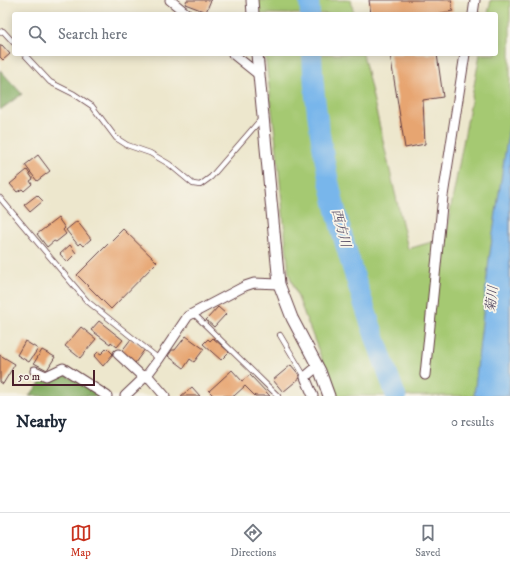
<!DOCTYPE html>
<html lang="en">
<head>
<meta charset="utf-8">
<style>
  body { margin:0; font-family:"IM FELL DW Pica","Noto Serif JP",serif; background:#f2f2f3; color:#1f2937 }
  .scale { position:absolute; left:12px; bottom:10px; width:83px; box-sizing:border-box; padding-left:4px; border:2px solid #4a1f2b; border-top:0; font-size:11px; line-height:14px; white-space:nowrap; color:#4a1f2b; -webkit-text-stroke:3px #f7f3e8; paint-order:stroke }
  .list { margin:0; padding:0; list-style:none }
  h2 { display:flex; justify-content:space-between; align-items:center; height:52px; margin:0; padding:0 16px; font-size:17px }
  h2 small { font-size:13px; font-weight:400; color:#747a83 }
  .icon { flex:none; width:22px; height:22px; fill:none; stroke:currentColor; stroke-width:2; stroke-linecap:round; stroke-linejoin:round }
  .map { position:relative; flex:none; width:510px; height:396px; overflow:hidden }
  .search { position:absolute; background:#fff; box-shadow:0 2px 10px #0003; left:12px; right:12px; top:12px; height:44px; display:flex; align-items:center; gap:10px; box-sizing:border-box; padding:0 14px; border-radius:4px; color:#747a83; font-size:15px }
  .sheet { height:116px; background:#fff }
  nav { display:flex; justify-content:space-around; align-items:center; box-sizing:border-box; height:56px; border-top:1px solid #e0e1e3; background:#fff; font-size:11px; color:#747a83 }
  nav a { display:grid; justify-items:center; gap:2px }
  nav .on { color:#c8321e }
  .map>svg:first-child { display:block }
  .green { fill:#a5c972; stroke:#78744e }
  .forest { fill:#84ad64; stroke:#676648 }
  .water { fill:#78b6eb; stroke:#616a8b }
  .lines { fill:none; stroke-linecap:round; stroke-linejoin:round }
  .river { stroke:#78b6eb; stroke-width:20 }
  .building { fill:#e7a571 }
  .service-casing { stroke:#623d43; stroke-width:6 }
  .minor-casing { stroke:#623d43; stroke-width:11 }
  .tertiary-casing { stroke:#623d43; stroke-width:13 }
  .service { stroke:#fff; stroke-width:4.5 }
  .minor { stroke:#fff; stroke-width:9 }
  .tertiary { stroke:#fff; stroke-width:11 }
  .labels { text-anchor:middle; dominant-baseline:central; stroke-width:3.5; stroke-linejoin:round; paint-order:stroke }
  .water-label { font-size:13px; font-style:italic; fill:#584c65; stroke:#f7f3e8 }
</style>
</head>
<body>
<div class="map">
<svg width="510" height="396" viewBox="0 0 510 396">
  <rect width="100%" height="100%" fill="#f7f3e8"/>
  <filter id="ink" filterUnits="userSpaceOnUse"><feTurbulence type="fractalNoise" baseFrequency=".025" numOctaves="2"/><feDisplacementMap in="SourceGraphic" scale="8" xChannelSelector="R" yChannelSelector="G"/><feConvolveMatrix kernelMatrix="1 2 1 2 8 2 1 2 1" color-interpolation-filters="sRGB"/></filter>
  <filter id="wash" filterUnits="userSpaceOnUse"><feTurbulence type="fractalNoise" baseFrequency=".012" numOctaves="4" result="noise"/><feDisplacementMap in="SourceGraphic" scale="16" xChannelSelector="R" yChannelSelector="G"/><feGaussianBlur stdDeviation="0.9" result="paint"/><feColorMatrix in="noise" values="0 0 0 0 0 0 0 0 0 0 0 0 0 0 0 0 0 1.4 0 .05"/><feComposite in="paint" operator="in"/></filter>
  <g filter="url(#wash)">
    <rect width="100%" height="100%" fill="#ede7cd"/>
    <g class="green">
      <polygon points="258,0 351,0 354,14 260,14"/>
      <polygon points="491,0 510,0 510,396 336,396 289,274 277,151 265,54 363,54 408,249 445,238 480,54 496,54 496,14 488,14"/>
    </g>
    <g class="forest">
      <polygon points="0,70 22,94 0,110"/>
      <polygon points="63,374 106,396 72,396 68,393 65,396 29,396 42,381"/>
    </g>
    <polygon class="water" points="510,120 510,376 509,396 474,396 489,259"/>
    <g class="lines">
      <g class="river">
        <polyline points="309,0 310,14"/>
        <path d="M 312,54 C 316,171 356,287 396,396"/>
      </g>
    </g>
    <g id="blocks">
      <g class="building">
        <polygon points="187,0 211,0 206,12 185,4"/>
        <polygon points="369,0 451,0 453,11 436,14 371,14"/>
        <polygon points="2,45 10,54 3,60 0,57 0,46"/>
        <polygon points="390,54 437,54 443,97 423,100 425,144 405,148"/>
        <polygon points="38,155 50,171 37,181 25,165"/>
        <polygon points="27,170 33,179 30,181 32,184 24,191 22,189 17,192 10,184"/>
        <polygon points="37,195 43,201 30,212 24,205"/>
        <polygon points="58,218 65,228 63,230 66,234 56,242 54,241 47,247 37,234"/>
        <polygon points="77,221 91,239 83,246 80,243 78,245 66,230"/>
        <polygon points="123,229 157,262 111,309 77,275"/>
        <polygon points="70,245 76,253 67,262 60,254"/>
        <polygon points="218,307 226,314 214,327 206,320"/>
        <polygon points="99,321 123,340 117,347 111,342 110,344 91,330"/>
        <polygon points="81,327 96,339 80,358 65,346"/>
        <polygon points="186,336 204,349 194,362 190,359 184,368 168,356 172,350 175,350"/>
        <polygon points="213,338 229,352 221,360 203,344 208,339 210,341"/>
        <polygon points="131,339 145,349 135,363 121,352"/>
        <polygon points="25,341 38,349 29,362 17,355"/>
        <polygon points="107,348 113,354 103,366 94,356 98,352 101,354"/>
        <polygon points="42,350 55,357 47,370 34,363"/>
        <polygon points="0,355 15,364 3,384 0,382"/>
        <polygon points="291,365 301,377 283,392 273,380"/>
        <polygon points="232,370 242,381 250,375 270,396 255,396 245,386 234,396 214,396 209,391"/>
        <polygon points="192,387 200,396 181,396"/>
      </g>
    </g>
  </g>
  <g filter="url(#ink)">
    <use href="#blocks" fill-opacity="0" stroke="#623d43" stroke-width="1"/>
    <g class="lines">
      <g class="service-casing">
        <g id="service">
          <polyline points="0,32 3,31 14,43"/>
          <polyline points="24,54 50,82 74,94 92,106 116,138 127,145 150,153 169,164 193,184 200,185 211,177 262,118"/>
          <polyline points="0,198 87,301 159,359"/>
          <polyline points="193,313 278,396"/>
          <polyline points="280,335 305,377"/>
        </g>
      </g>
      <g class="minor-casing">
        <g id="minor">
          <polyline points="170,0 187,14"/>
          <polyline points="473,14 475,0"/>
          <polyline points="233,54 258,74"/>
          <polyline points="118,354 144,378"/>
          <polyline points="35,371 46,376 63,368 107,396"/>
          <polyline points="147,375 165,396"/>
          <polyline points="425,375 443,196 465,54"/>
          <polyline points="125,396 147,375 159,359 188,316 245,286 254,283 279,284"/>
          <polyline points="313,396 305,377 318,366"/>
        </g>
      </g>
      <g class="tertiary-casing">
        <g id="tertiary">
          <polyline points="252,0 253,14"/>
          <polyline points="257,54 279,284 292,318 320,371 329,396"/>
        </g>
      </g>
      <use href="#service" class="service"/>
      <use href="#minor" class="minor"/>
      <use href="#tertiary" class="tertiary"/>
    </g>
  </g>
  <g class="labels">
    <g class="water-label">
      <text transform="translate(341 228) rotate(75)">西方川</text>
      <text transform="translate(492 299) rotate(-84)">菊川</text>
    </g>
  </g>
</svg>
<div class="scale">50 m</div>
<div class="search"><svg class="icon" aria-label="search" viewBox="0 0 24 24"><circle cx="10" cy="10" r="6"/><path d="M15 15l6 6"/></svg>Search here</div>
</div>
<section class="sheet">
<h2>Nearby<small>0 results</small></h2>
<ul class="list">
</ul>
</section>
<nav>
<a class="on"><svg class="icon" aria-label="map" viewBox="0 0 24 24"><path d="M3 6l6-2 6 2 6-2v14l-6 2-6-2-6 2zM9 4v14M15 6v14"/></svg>Map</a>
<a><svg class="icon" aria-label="directions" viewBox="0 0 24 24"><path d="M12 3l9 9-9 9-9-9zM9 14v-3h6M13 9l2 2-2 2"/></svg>Directions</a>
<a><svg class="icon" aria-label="saved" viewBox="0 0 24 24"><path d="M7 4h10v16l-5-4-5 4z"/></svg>Saved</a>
</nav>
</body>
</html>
